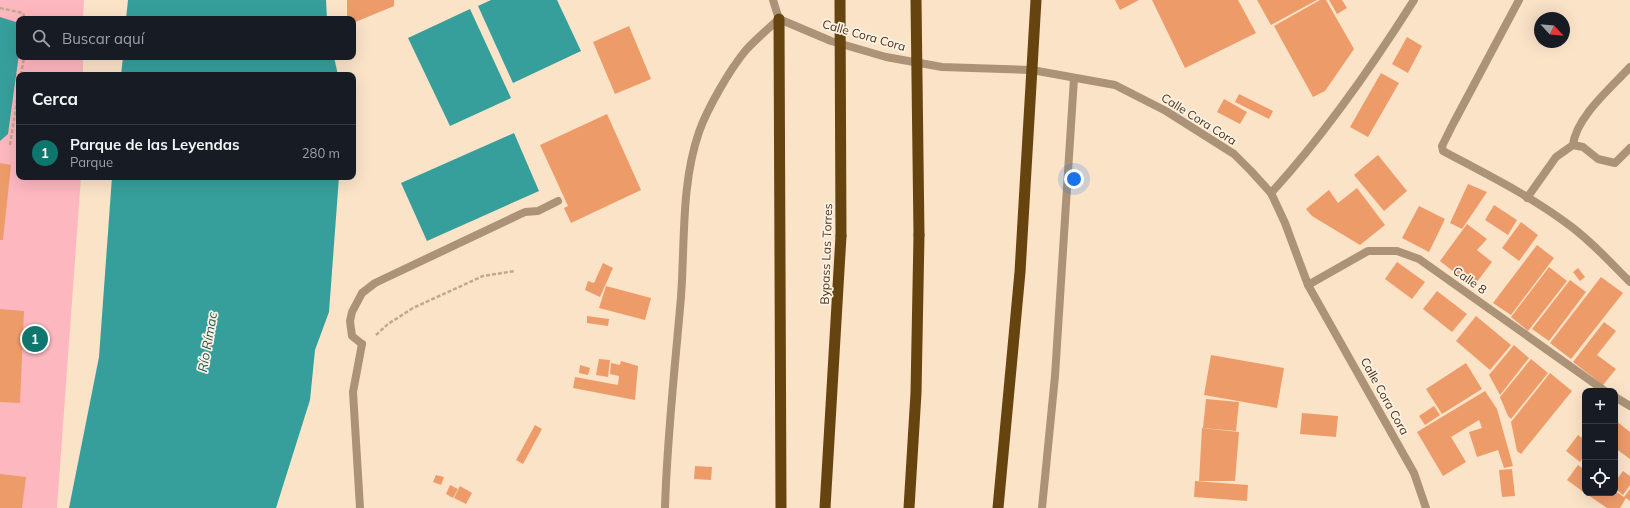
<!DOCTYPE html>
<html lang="es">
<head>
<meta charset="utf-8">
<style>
  body { margin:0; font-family:Mulish,sans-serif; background:#20242c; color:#f1f3f6 }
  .controls { position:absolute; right:12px; bottom:12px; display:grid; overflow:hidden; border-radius:8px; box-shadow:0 4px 16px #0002 }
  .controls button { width:36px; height:36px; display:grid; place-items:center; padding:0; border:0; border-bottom:1px solid #363941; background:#171b24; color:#f1f3f6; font:20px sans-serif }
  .compass { position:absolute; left:1534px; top:12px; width:36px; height:36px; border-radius:50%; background:#171b24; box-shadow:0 4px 16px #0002; rotate:116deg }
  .you { position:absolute; left:1074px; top:179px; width:14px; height:14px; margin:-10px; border:3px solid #fff; border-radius:50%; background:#1a73e8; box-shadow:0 0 0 6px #1a73e833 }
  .badge { display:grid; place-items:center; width:26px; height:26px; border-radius:50%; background:#0f766e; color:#fff; font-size:13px; font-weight:700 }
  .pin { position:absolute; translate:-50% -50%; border:2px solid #fff; box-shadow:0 1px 4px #0006 }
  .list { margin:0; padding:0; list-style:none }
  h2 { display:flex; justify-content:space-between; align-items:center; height:52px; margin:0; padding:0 16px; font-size:17px }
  h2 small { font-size:13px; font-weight:400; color:#9ea1a6 }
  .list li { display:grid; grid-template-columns:26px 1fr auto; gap:12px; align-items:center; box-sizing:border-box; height:56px; padding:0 16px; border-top:1px solid #363941 }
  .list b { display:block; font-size:15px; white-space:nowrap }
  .list p { margin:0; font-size:13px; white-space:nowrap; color:#9ea1a6 }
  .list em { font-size:13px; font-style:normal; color:#9ea1a6 }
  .icon { flex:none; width:22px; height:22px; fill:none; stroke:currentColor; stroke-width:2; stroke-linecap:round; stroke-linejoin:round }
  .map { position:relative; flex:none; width:1630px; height:508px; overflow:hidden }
  .search { position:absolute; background:#171b24; box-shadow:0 4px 16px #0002; left:16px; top:16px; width:340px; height:44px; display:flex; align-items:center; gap:10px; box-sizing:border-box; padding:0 14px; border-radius:8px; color:#9ea1a6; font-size:15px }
  .panel { position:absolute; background:#171b24; box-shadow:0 4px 16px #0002; left:16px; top:72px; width:340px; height:108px; border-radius:8px }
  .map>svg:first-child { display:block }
  .green { fill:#fdb7bf }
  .water { fill:#379f9b }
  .building { fill:#ee9b6a }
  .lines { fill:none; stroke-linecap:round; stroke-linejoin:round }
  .path { stroke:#c0a98d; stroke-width:2.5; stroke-dasharray:4 2; stroke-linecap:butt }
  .service { stroke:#ac9377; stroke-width:8 }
  .minor { stroke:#ac9377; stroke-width:8 }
  .tertiary { stroke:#ac9377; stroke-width:8 }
  .trunk { stroke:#664410; stroke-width:11 }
  .trunk-bridge { stroke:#664410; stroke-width:11 }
  .labels { text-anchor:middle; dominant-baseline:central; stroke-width:3.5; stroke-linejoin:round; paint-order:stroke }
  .street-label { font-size:12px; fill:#4b3417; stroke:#fef2e5 }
  .water-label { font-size:13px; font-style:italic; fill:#1e5855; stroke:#fef2e5 }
</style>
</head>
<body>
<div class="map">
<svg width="1630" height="508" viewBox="0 0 1630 508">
  <rect width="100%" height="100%" fill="#fbe3c8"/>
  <polygon class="green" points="0,0 84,0 83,19 19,19 19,57 83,57 83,75 19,75 19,177 81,177 57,508 0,508"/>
  <g class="water">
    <polygon points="128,0 326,0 327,19 126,19"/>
    <polygon points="491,0 557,0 581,51 513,83 478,6"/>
    <polygon points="470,9 511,98 450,126 408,38"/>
    <polygon points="0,17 19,23 19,54 8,134 0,141"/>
    <polygon points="123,57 334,57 338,75 121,75"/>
    <polygon points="514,133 539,191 427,241 401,183"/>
    <polygon points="112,177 339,177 329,312 315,350 310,400 276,508 69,508 99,357"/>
  </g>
  <g class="building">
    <polygon points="347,0 394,0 394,6 353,23 353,19 347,19"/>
    <polygon points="1115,0 1139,0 1120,10"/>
    <polygon points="1152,0 1238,0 1256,33 1185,68"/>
    <polygon points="1257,0 1317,0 1271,25"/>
    <polygon points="1320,0 1326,0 1354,49 1325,91 1313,97 1274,26"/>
    <polygon points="1329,0 1342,0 1347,8 1337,14"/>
    <polygon points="629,26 651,79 615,94 593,42"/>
    <polygon points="1407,37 1422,46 1408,73 1392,64"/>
    <polygon points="1381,73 1399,83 1368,137 1350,127"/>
    <polygon points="1239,94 1273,111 1269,119 1235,102"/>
    <polygon points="1224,99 1247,112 1240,124 1217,112"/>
    <polygon points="607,114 641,190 571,223 564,208 568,206 540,145"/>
    <polygon points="1378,155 1407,191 1384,211 1354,175"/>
    <polygon points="0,163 11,165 3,240 0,240"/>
    <polygon points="1468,184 1487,192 1462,229 1450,223"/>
    <polygon points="1357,188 1385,225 1360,245 1312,216 1306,209 1329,190 1338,203"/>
    <polygon points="1494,205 1517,220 1508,235 1485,220"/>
    <polygon points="1419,206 1445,219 1429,252 1402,238"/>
    <polygon points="1521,222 1538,235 1519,261 1502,248"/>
    <polygon points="1467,224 1487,239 1477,250 1492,262 1473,287 1440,261"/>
    <polygon points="1537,245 1554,258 1511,315 1493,303"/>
    <polygon points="1397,262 1425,282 1412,299 1385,279"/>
    <polygon points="603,263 613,268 600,297 585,290 588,281 594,283"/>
    <polygon points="1549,267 1567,281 1528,331 1511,317"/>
    <polygon points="1578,268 1585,277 1580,281 1573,272"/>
    <polygon points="1601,277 1623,293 1571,359 1550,343"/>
    <polygon points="1570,280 1586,292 1549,341 1532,329"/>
    <polygon points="606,286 651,298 645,320 599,308"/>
    <polygon points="1437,291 1467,314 1452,332 1423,309"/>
    <polygon points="0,309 24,311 20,403 0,402"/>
    <polygon points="587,316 609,319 608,326 587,323"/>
    <polygon points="1476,316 1511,345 1490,370 1456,341"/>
    <polygon points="1604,322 1616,331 1597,355 1616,369 1603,385 1573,362"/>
    <polygon points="1514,345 1529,358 1500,395 1489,375"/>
    <polygon points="1211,355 1284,368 1277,408 1204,395"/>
    <polygon points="599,359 610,360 608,377 596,375"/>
    <polygon points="1531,359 1548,373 1511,419 1508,416 1500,397"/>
    <polygon points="621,361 638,366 635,400 573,388 575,377 618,385 619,376 610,374 611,363 620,365"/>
    <polygon points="1466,363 1482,389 1442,414 1426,389"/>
    <polygon points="580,365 590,368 588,375 579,373"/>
    <polygon points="1550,373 1572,391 1521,454 1517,451 1511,422"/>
    <polygon points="1485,391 1497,409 1513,466 1504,468 1498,450 1477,457 1469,432 1482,428 1479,420 1451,437 1466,462 1443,476 1417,432"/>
    <polygon points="1206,399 1239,402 1236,431 1203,428"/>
    <polygon points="1434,406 1440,415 1425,425 1419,416"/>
    <polygon points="1302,413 1338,416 1336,437 1300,434"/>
    <polygon points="1615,420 1630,432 1630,459 1615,448"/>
    <polygon points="535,425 542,429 523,464 516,460"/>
    <polygon points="1202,428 1239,432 1235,481 1199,481"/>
    <polygon points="1578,435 1585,440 1585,455 1580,462 1566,451"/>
    <polygon points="1578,465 1585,470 1585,493 1567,480"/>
    <polygon points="695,466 712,467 711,480 694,479"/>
    <polygon points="1512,469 1515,496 1502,497 1499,470"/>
    <polygon points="1623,471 1630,476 1630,485 1623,495 1615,488 1615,482"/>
    <polygon points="0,474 26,477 22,508 0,508"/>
    <polygon points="436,475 444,477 441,485 433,482"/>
    <polygon points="1195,481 1248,485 1247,501 1194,497"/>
    <polygon points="450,485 458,489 453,498 446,494"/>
    <polygon points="460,486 472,493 466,504 454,498"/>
    <polygon points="1630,489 1630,501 1626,498 1620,508 1607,508 1585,493 1615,493 1615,491 1624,497"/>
  </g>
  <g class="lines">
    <g class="path">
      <polyline points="0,8 23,13 25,19"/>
      <polyline points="21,75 24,57"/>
      <polyline points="10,145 19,87"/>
      <polyline points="376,335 388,324 413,308 483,276 515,271"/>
    </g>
    <polyline class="service" points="362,344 352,336 350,321 352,312 362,293 375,283 525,212 538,211 558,201"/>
    <g class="minor">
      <path d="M 1519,0 L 1453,124 L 1442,146 L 1443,151 C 1484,173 1527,194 1565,222 C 1589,239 1609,261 1630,282"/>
      <path d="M 1573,145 C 1576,117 1611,88 1630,67"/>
      <path d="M 1271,193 C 1325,134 1371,68 1414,0"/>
      <polyline points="1527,198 1556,157 1573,145 1583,147 1598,159 1615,163 1630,148"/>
      <polyline points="1308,285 1368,251 1397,251 1419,259 1605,391"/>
      <polyline points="1615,397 1630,406"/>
      <polyline points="360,508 353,392 362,344"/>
      <path d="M 665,508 C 667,437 675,367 681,297 C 685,242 681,184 699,132 C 707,109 730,69 746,50 C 756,39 768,29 779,19"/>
      <polyline points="1042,508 1055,376 1074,78"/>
    </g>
    <polyline class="tertiary" points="773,0 779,19 831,41 886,57 942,67 1032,70 1115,85 1166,111 1234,154 1251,171 1271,193 1285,223 1308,285 1414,473 1426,508"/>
    <g class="trunk">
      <polyline points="779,19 781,508"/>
      <polyline points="825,508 841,236"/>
      <polyline points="909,508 916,393 919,235"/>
      <polyline points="998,508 1020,272 1036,0"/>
    </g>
    <g class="trunk-bridge">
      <polyline points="840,0 841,236"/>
      <polyline points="916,0 919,235"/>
    </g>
  </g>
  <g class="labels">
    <g class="street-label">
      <text transform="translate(864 35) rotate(16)">Calle Cora Cora</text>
      <text transform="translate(1199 119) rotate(32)">Calle Cora Cora</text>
      <text transform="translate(826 254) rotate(-88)">Bypass Las Torres</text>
      <text transform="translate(1470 280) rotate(35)">Calle 8</text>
      <text transform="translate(1385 396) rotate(61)">Calle Cora Cora</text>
    </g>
    <g class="water-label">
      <text transform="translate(207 342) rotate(-80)">Río Rímac</text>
    </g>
  </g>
</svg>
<div class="controls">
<button>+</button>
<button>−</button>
<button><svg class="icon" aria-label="locate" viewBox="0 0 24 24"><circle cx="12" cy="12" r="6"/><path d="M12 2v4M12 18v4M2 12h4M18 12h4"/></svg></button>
</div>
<svg class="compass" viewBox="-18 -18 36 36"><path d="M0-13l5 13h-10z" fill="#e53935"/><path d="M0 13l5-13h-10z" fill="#9ea1a6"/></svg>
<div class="you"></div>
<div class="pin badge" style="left:35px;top:339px">1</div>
<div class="search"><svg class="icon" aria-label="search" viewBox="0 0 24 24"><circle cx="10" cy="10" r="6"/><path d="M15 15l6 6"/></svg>Buscar aquí</div>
<section class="panel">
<h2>Cerca<small></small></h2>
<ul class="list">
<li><span class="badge">1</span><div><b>Parque de las Leyendas</b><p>Parque</p></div><em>280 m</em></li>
</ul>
</section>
</div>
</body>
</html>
